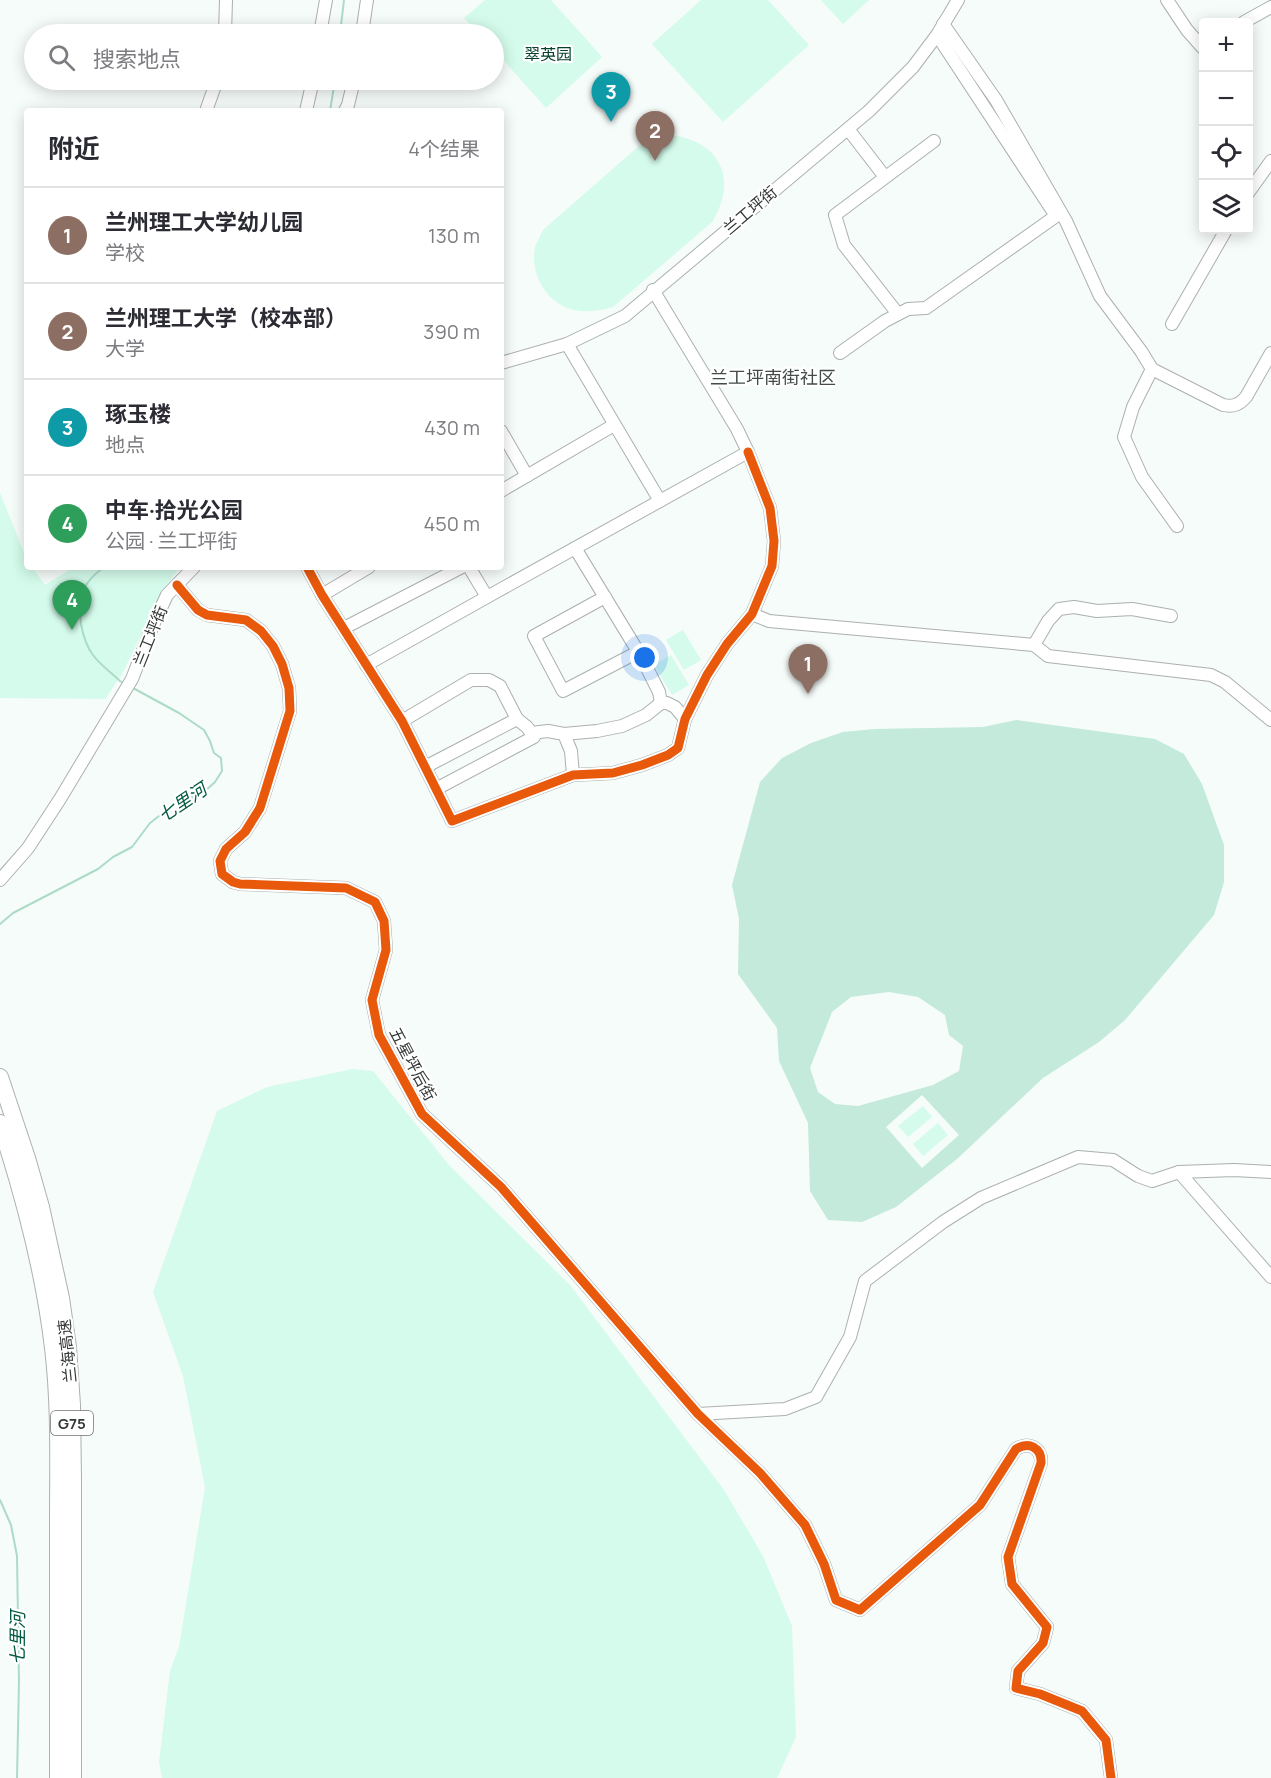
<!DOCTYPE html>
<html lang="zh">
<head>
<meta charset="utf-8">
<style>
  body { margin:0; font-family:Manrope,"Noto Sans SC",sans-serif; background:#f2f2f3; color:#2b2b33 }
  .controls { position:absolute; right:18px; top:18px; display:grid; overflow:hidden; border-radius:6px; box-shadow:0 3px 15px #0003 }
  .controls button { width:54px; height:54px; display:grid; place-items:center; padding:0; border:0; border-bottom:2px solid #e1e1e2; background:#fff; color:#2b2b33; font:30px sans-serif }
  .you { position:absolute; left:645px; top:658px; width:21px; height:21px; margin:-15px; border:4px solid #fff; border-radius:50%; background:#1a73e8; box-shadow:0 0 0 9px #1a73e833 }
  .badge { display:grid; place-items:center; width:39px; height:39px; border-radius:50%; background:#2563eb; color:#fff; font-size:20px; font-weight:700 }
  .pin { position:absolute; translate:-50% -50px; filter:drop-shadow(0 2px 3px #0008) }
  .pin::after { content:''; position:absolute; top:32px; width:21px; height:18px; background:inherit; clip-path:polygon(0 0,100% 0,50% 100%) }
  .list { margin:0; padding:0; list-style:none }
  h2 { display:flex; justify-content:space-between; align-items:center; height:78px; margin:0; padding:0 24px; font-size:26px }
  h2 small { font-size:20px; font-weight:400; color:#7c7c81 }
  .list li { display:grid; grid-template-columns:39px 1fr auto; gap:18px; align-items:center; box-sizing:border-box; height:96px; padding:0 24px; border-top:2px solid #e1e1e2 }
  .list b { display:block; font-size:22px; white-space:nowrap }
  .list p { margin:0; font-size:20px; white-space:nowrap; color:#7c7c81 }
  .list em { font-size:20px; font-style:normal; color:#7c7c81 }
  .icon { flex:none; width:33px; height:33px; fill:none; stroke:currentColor; stroke-width:2; stroke-linecap:round; stroke-linejoin:round }
  .map { position:relative; flex:none; width:1271px; height:1778px; overflow:hidden }
  .search { position:absolute; background:#fff; box-shadow:0 3px 15px #0003; left:24px; top:24px; width:480px; height:66px; display:flex; align-items:center; gap:15px; box-sizing:border-box; padding:0 21px; border-radius:33px; color:#7c7c81; font-size:22px }
  .panel { position:absolute; background:#fff; box-shadow:0 3px 15px #0003; left:24px; top:108px; width:480px; height:462px; border-radius:6px }
  .map>svg:first-child { display:block }
  .green { fill:#d4fbeb }
  .forest { fill:#c3eada; fill-rule:evenodd }
  .lines { fill:none; stroke-linecap:round; stroke-linejoin:round }
  .stream { stroke:#acdbc8; stroke-width:2 }
  .minor-casing { stroke:#acb0ae; stroke-width:14 }
  .highway-casing { stroke:#acb0ae; stroke-width:18 }
  .minor { stroke:#fefffe; stroke-width:12 }
  .highway { stroke:#fefffe; stroke-width:16 }
  .cycleway-casing { stroke:#fff; stroke-width:13 }
  .cycleway { stroke:#e8590c; stroke-width:9 }
  .labels { text-anchor:middle; dominant-baseline:central; stroke-width:4.5; stroke-linejoin:round; paint-order:stroke }
  .shield { fill:#fff; stroke:#717472; stroke-width:1.5 }
  .shield-label { font-size:15px; font-weight:bold; fill:#343836 }
  .park-label { font-size:16px; fill:#06402f; stroke:#fff }
  .street-label { font-size:16px; fill:#343836; stroke:#fff }
  .neighbourhood-label { font-size:18px; fill:#444c48; stroke:#fff }
  .water-label { font-size:18px; font-style:italic; fill:#005941; stroke:#fff }
</style>
</head>
<body>
<div class="map">
<svg width="1271" height="1778" viewBox="0 0 1271 1778">
  <rect width="100%" height="100%" fill="#f6fcf9"/>
  <g class="green">
    <polygon points="485,0 551,0 602,57 546,108 494,50 494,34 479,34 464,18"/>
    <polygon points="701,0 768,0 809,45 723,122 652,44"/>
    <polygon points="821,0 869,0 843,24"/>
    <path d="M 672,135 C 721,142 738,180 712,222 L 613,307 C 602,310 592,312 581,311 C 550,309 529,276 535,247 C 537,242 540,236 543,230 L 639,146 L 654,138 Z"/>
    <polygon points="0,493 27,560 27,567 32,567 45,585 74,567 180,567 165,587 122,674 105,699 0,698"/>
    <polygon points="683,630 701,660 684,670 666,640"/>
    <polygon points="671,655 689,685 672,695 654,665"/>
    <polygon points="353,1069 373,1071 449,1165 570,1285 724,1490 763,1556 792,1626 796,1737 777,1778 162,1778 159,1762 170,1671 179,1647 205,1487 183,1376 153,1292 217,1111 267,1087"/>
    <polygon points="923,1106 932,1117 908,1137 898,1126"/>
    <polygon points="938,1123 948,1135 923,1156 913,1144"/>
  </g>
  <path class="forest" d="M 1016,720 L 1155,739 L 1184,754 L 1202,784 L 1224,845 L 1224,882 L 1214,915 L 1125,1020 L 1099,1042 L 1043,1078 L 957,1159 L 896,1207 L 862,1222 L 828,1220 L 810,1191 L 808,1123 L 779,1061 L 777,1028 L 738,974 L 739,919 L 732,885 L 760,782 L 782,758 L 811,743 L 843,732 L 875,729 L 983,727 ZM 889,992 L 918,997 L 945,1015 L 949,1035 L 963,1046 L 959,1071 L 933,1085 L 858,1106 L 835,1104 L 818,1092 L 810,1068 L 832,1012 L 851,997 ZM 922,1095 L 959,1135 L 922,1168 L 886,1127 Z"/>
  <g class="lines">
    <g class="stream">
      <polyline points="340,34 344,0"/>
      <polyline points="330,111 335,80"/>
      <path d="M 104,567 C 81,584 77,597 81,624 C 83,635 86,646 93,655 C 100,665 112,673 120,681 L 125,684"/>
      <polyline points="0,924 13,913 98,869 113,857 132,847 150,823 172,806 204,792 215,782 222,771 221,758 214,753 210,741 204,730 179,713 133,688"/>
      <polyline points="0,1500 11,1525 17,1556 19,1681 17,1778"/>
    </g>
    <g class="minor-casing">
      <g id="minor">
        <polyline points="1167,0 1187,30 1202,47 1204,46"/>
        <polyline points="1244,22 1271,7"/>
        <polyline points="943,24 996,100 1066,221 1100,296 1141,351 1152,369 1133,407 1124,437 1142,477 1177,526"/>
        <polyline points="225,34 226,0"/>
        <polyline points="320,34 326,0"/>
        <polyline points="362,34 367,0"/>
        <polyline points="206,111 217,80"/>
        <polyline points="306,111 313,80"/>
        <polyline points="345,111 348,105 354,80"/>
        <polyline points="848,129 885,177"/>
        <polyline points="1248,193 1271,161"/>
        <polyline points="898,314 844,245 835,215 934,141"/>
        <polyline points="1172,324 1226,230"/>
        <polyline points="567,344 660,501"/>
        <polyline points="840,353 885,321 908,309 926,308 1056,216 937,35"/>
        <polyline points="501,363 567,344 625,316 869,111 913,67 937,35 958,0"/>
        <path d="M 1152,369 L 1223,405 C 1233,407 1239,405 1246,397 L 1271,353"/>
        <polyline points="501,431 527,476"/>
        <polyline points="501,491 614,425"/>
        <polyline points="575,548 642,658 659,692 661,703"/>
        <polyline points="307,567 322,595 402,721 452,821 573,775 613,773 642,765 668,755 678,748 685,719 707,675 727,644 752,614 772,566 774,541 770,508 748,452"/>
        <polyline points="469,567 487,597 748,452 737,429 653,290"/>
        <path d="M 177,585 L 198,610 L 207,615 L 246,620 L 261,631 L 273,646 L 282,664 L 289,688 L 290,711 L 260,808 L 245,832 L 226,849 L 220,861 L 222,874 L 233,882 L 240,884 L 346,888 L 375,902 L 384,921 L 386,950 L 372,1000 L 379,1035 L 422,1114 L 501,1187 L 698,1414 L 760,1473 L 805,1525 L 824,1564 L 836,1600 L 860,1610 L 980,1505 L 1016,1449 C 1029,1441 1042,1448 1041,1463 L 1008,1557 L 1012,1584 L 1047,1627 L 1043,1643 L 1018,1671 L 1016,1688 L 1040,1694 L 1082,1711 L 1106,1740 L 1111,1778"/>
        <polyline points="322,595 369,567"/>
        <polyline points="605,597 534,636 563,691 638,652"/>
        <polyline points="752,614 769,621 1034,645 1048,656 1211,675 1225,682 1271,720"/>
        <polyline points="344,628 462,567"/>
        <polyline points="1034,645 1048,621 1059,609 1074,607 1097,611 1132,609 1171,616"/>
        <polyline points="366,665 487,597"/>
        <polyline points="402,721 471,680 489,680 500,686 517,719 425,767"/>
        <polyline points="531,733 548,731 564,734 571,751 573,775"/>
        <polyline points="564,734 597,731 622,726 646,715 661,703 667,703 675,707 685,719"/>
        <polyline points="436,789 534,737 527,727 517,719"/>
        <polyline points="0,880 28,848 60,799 132,679 153,625 167,595 194,567"/>
        <polyline points="1179,1172 1271,1277"/>
        <polyline points="698,1414 785,1409 816,1397 850,1337 865,1281 943,1222 981,1198 1078,1157 1113,1160 1138,1176 1152,1181 1179,1172 1234,1170 1271,1172"/>
      </g>
    </g>
    <g class="highway-casing">
      <g id="highway">
        <polyline points="0,1077 27,1158 41,1207 61,1298 68,1347 72,1405 73,1480 73,1778"/>
        <path d="M 0,1123 C 24,1196 44,1271 53,1348 C 60,1406 58,1466 58,1524 C 58,1609 58,1693 58,1778"/>
      </g>
    </g>
    <use href="#minor" class="minor"/>
    <use href="#highway" class="highway"/>
    <g class="cycleway-casing">
      <g id="cycleway">
        <polyline points="307,567 322,595 402,721 452,821 573,775 613,773 642,765 668,755 678,748 685,719 707,675 727,644 752,614 772,566 774,541 770,508 748,452"/>
        <path d="M 177,585 L 198,610 L 207,615 L 246,620 L 261,631 L 273,646 L 282,664 L 289,688 L 290,711 L 260,808 L 245,832 L 226,849 L 220,861 L 222,874 L 233,882 L 240,884 L 346,888 L 375,902 L 384,921 L 386,950 L 372,1000 L 379,1035 L 422,1114 L 501,1187 L 698,1414 L 760,1473 L 805,1525 L 824,1564 L 836,1600 L 860,1610 L 980,1505 L 1016,1449 C 1029,1441 1042,1448 1041,1463 L 1008,1557 L 1012,1584 L 1047,1627 L 1043,1643 L 1018,1671 L 1016,1688 L 1040,1694 L 1082,1711 L 1106,1740 L 1111,1778"/>
      </g>
    </g>
    <use href="#cycleway" class="cycleway"/>
  </g>
  <g class="labels">
    <rect class="shield" x="51" y="1411" width="42" height="24" rx="4.5"/>
    <g class="shield-label">
      <text x="72" y="1423">G75</text>
    </g>
    <g class="park-label">
      <text x="548" y="54">翠英园</text>
    </g>
    <g class="street-label">
      <text transform="translate(750 210) rotate(-40)">兰工坪街</text>
      <text transform="translate(150 636) rotate(-68)">兰工坪街</text>
      <text transform="translate(413 1064) rotate(62)">五星坪后街</text>
      <text transform="translate(67 1351) rotate(-96)">兰海高速</text>
    </g>
    <g class="neighbourhood-label">
      <text x="773" y="377">兰工坪南街社区</text>
    </g>
    <g class="water-label">
      <text transform="translate(182 802) rotate(-34)">七里河</text>
      <text transform="translate(17 1638) rotate(-90)">七里河</text>
    </g>
  </g>
</svg>
<div class="controls">
<button>+</button>
<button>−</button>
<button><svg class="icon" aria-label="locate" viewBox="0 0 24 24"><circle cx="12" cy="12" r="6"/><path d="M12 2v4M12 18v4M2 12h4M18 12h4"/></svg></button>
<button><svg class="icon" aria-label="layers" viewBox="0 0 24 24"><path d="M12 4l9 5-9 5-9-5zM3 14l9 5 9-5"/></svg></button>
</div>
<div class="you"></div>
<div class="pin badge" style="left:808px;top:694px;background:#8d6e63">1</div>
<div class="pin badge" style="left:655px;top:161px;background:#8d6e63">2</div>
<div class="pin badge" style="left:611px;top:122px;background:#0f9aa8">3</div>
<div class="pin badge" style="left:72px;top:630px;background:#2e9e5b">4</div>
<div class="search"><svg class="icon" aria-label="search" viewBox="0 0 24 24"><circle cx="10" cy="10" r="6"/><path d="M15 15l6 6"/></svg>搜索地点</div>
<section class="panel">
<h2>附近<small>4个结果</small></h2>
<ul class="list">
<li><span class="badge" style="background:#8d6e63">1</span><div><b>兰州理工大学幼儿园</b><p>学校</p></div><em>130 m</em></li>
<li><span class="badge" style="background:#8d6e63">2</span><div><b>兰州理工大学（校本部）</b><p>大学</p></div><em>390 m</em></li>
<li><span class="badge" style="background:#0f9aa8">3</span><div><b>琢玉楼</b><p>地点</p></div><em>430 m</em></li>
<li><span class="badge" style="background:#2e9e5b">4</span><div><b>中车·拾光公园</b><p>公园 · 兰工坪街</p></div><em>450 m</em></li>
</ul>
</section>
</div>
</body>
</html>
